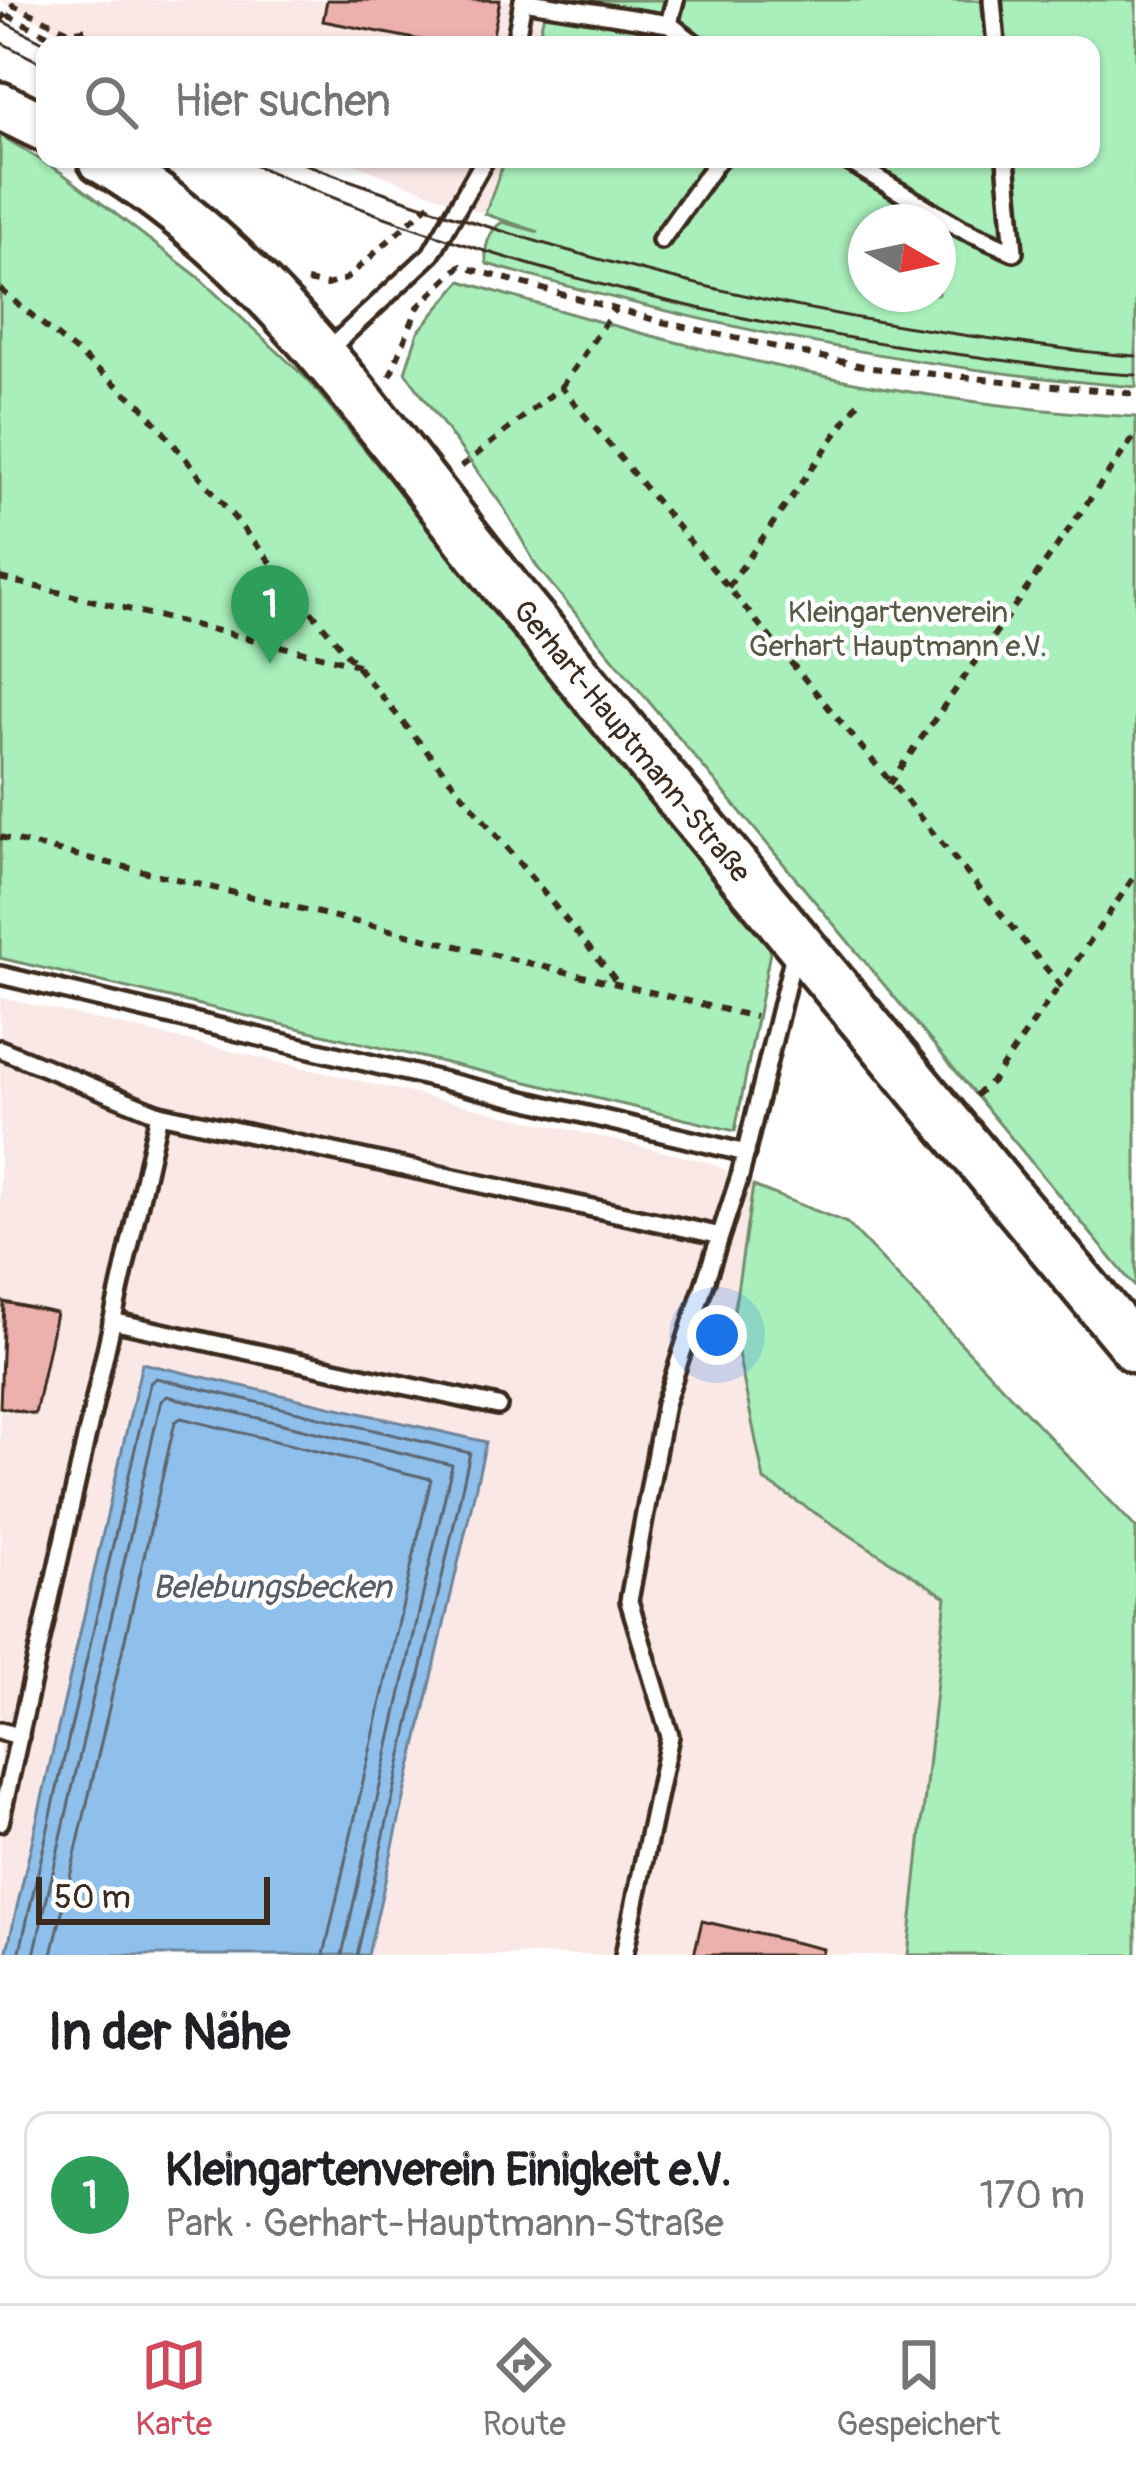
<!DOCTYPE html>
<html lang="de">
<head>
<meta charset="utf-8">
<style>
  body { margin:0; font-family:Pangolin,sans-serif; background:#f2f2f2; color:#202124 }
  .compass { position:absolute; left:848px; top:204px; width:108px; height:108px; border-radius:50%; background:#fff; box-shadow:0 3px 9px #0004; rotate:99deg }
  .scale { position:absolute; left:36px; bottom:30px; width:234px; box-sizing:border-box; padding-left:12px; border:6px solid #3b2a1e; border-top:0; font-size:33px; line-height:42px; white-space:nowrap; color:#3b2a1e; -webkit-text-stroke:9px #fff; paint-order:stroke }
  .you { position:absolute; left:717px; top:1335px; width:42px; height:42px; margin:-30px; border:9px solid #fff; border-radius:50%; background:#1a73e8; box-shadow:0 0 0 18px #1a73e833 }
  .badge { display:grid; place-items:center; width:78px; height:78px; border-radius:50%; background:#d1495b; color:#fff; font-size:39px; font-weight:700 }
  .pin { position:absolute; translate:-50% -99px; filter:drop-shadow(0 3px 6px #0008) }
  .pin::after { content:''; position:absolute; top:63px; width:42px; height:36px; background:inherit; clip-path:polygon(0 0,100% 0,50% 100%) }
  .list { margin:0; padding:0; list-style:none }
  h2 { display:flex; justify-content:space-between; align-items:center; height:156px; margin:0; padding:0 48px; font-size:51px }
  h2 small { font-size:39px; font-weight:400; color:#757577 }
  .list li { display:grid; grid-template-columns:78px 1fr auto; gap:36px; align-items:center; box-sizing:border-box; height:168px; margin:0 24px 24px; padding:0 24px; border:3px solid #e0e0e0; border-radius:24px }
  .list b { display:block; font-size:45px; white-space:nowrap }
  .list p { margin:0; font-size:39px; white-space:nowrap; color:#757577 }
  .list em { font-size:39px; font-style:normal; color:#757577 }
  .icon { flex:none; width:66px; height:66px; fill:none; stroke:currentColor; stroke-width:2; stroke-linecap:round; stroke-linejoin:round }
  .map { position:relative; flex:none; width:1136px; height:1955px; overflow:hidden }
  .search { position:absolute; background:#fff; box-shadow:0 3px 9px #0004; left:36px; right:36px; top:36px; height:132px; display:flex; align-items:center; gap:30px; box-sizing:border-box; padding:0 42px; border-radius:24px; color:#757577; font-size:45px }
  .sheet { height:348px; background:#fff }
  nav { display:flex; justify-content:space-around; align-items:center; box-sizing:border-box; height:168px; border-top:3px solid #e0e0e0; background:#fff; font-size:33px; color:#757577 }
  nav a { display:grid; justify-items:center; gap:6px }
  nav .on { color:#d1495b }
  .map>svg:first-child { display:block }
  .built { fill:#f9e8e6 }
  .green { fill:#a9efbb; stroke:#728c6c; stroke-width:3; fill-rule:evenodd }
  .water { fill:#8fc0eb; stroke:#6d8499; stroke-width:3 }
  .lines { fill:none; stroke-linecap:round; stroke-linejoin:round }
  .shore { stroke:#5d6670; stroke-width:3 }
  .building { fill:#ecb1ad; stroke:#3b2a1e; stroke-width:3 }
  .lane-casing { stroke:#3b2a1e; stroke-width:24 }
  .secondary-casing { stroke:#3b2a1e; stroke-width:54 }
  .path { stroke:#3b2a1e; stroke-width:6; stroke-dasharray:9 9; stroke-linecap:butt }
  .lane { stroke:#fff; stroke-width:15 }
  .secondary { stroke:#fff; stroke-width:45 }
  .tram { stroke:#3b2a1e; stroke-width:3 }
  .labels { text-anchor:middle; dominant-baseline:central; stroke-width:9; stroke-linejoin:round; paint-order:stroke }
  .park-label { font-size:30px; fill:#565b45; stroke:#fff }
  .street-label { font-size:30px; fill:#3b2a1e; stroke:#fff }
  .water-label { font-size:33px; font-style:italic; fill:#585e66; stroke:#fff }
</style>
</head>
<body>
<div class="map">
<svg width="1136" height="1955" viewBox="0 0 1136 1955">
  <rect width="100%" height="100%" fill="#fff"/>
  <filter id="ink" filterUnits="userSpaceOnUse"><feTurbulence type="fractalNoise" baseFrequency=".00833" numOctaves="2"/><feDisplacementMap in="SourceGraphic" scale="24" xChannelSelector="R" yChannelSelector="G"/><feConvolveMatrix kernelMatrix="1 2 1 2 8 2 1 2 1" color-interpolation-filters="sRGB"/></filter>
  <g filter="url(#ink)">
    <g class="built">
      <polygon points="0,0 547,0 537,45 86,45"/>
      <polygon points="340,159 505,159 485,214"/>
      <polygon points="0,997 708,1162 788,1199 1136,1605 1136,1955 0,1955"/>
    </g>
    <g class="green">
      <path d="M 547,0 L 1136,0 L 1136,387 C 913,369 702,325 487,264 C 483,248 489,231 502,222 L 539,232 L 485,214 L 505,159 L 1091,159 L 1091,45 L 537,45 ZM 866,222 L 938,222 L 938,294 L 866,294 Z"/>
      <polygon points="0,135 62,173 197,276 309,381 771,947 735,1131 0,958"/>
      <path d="M 461,281 C 680,349 906,405 1136,417 L 1136,1288 L 537,567 L 504,508 L 405,372 L 418,332 Z"/>
      <polygon points="753,1186 847,1223 1136,1528 1136,1955 908,1955 946,1597 764,1480 732,1324"/>
    </g>
    <polygon class="water" points="142,1363 486,1442 368,1955 6,1955"/>
    <g class="lines">
      <g class="shore">
        <polyline points="19,1955 150,1383 156,1378 470,1453 357,1955"/>
        <polyline points="34,1955 161,1401 167,1396 452,1465 342,1955"/>
        <polyline points="52,1955 175,1422 181,1418 431,1479 324,1955"/>
      </g>
    </g>
    <g class="building">
      <polygon points="327,0 500,0 491,45 446,45 323,21"/>
      <polygon points="4,1302 56,1313 35,1414 0,1407"/>
      <polygon points="702,1921 823,1949 822,1955 694,1955"/>
    </g>
    <g class="lines">
      <g class="lane-casing">
        <g id="lane">
          <polyline points="992,0 996,45"/>
          <polyline points="523,1 669,24 697,45"/>
          <polyline points="669,24 675,0"/>
          <polyline points="515,45 523,0"/>
          <polyline points="845,159 962,229 1014,252 1006,159"/>
          <polyline points="661,240 719,159"/>
          <polyline points="325,353 431,254 485,159"/>
          <polyline points="0,975 746,1153"/>
          <polyline points="0,1049 159,1114"/>
          <polyline points="112,1321 498,1406"/>
          <polyline points="0,1731 20,1736"/>
          <polyline points="0,1822 159,1114 717,1235"/>
          <polyline points="624,1955 670,1736 629,1601 665,1404 740,1176 795,950"/>
        </g>
      </g>
      <g class="secondary-casing">
        <g id="secondary">
          <polyline points="0,106 45,128"/>
          <path id="s1" d="M 101,159 C 276,263 390,445 516,600 C 721,851 929,1100 1136,1349"/>
        </g>
      </g>
      <g class="path">
        <polyline points="7,15 68,45"/>
        <polyline points="0,21 13,5 71,32 94,28"/>
        <polyline points="307,281 327,285 346,279 435,199"/>
        <polyline points="0,289 142,406 619,984"/>
        <polyline points="390,376 418,307 460,266 662,322 872,368 1136,394"/>
        <polyline points="561,387 615,309"/>
        <polyline points="461,467 561,387 1060,985 1136,874"/>
        <polyline points="0,578 358,665"/>
        <polyline points="728,587 863,396"/>
        <polyline points="889,784 1136,434"/>
        <polyline points="0,837 755,1017"/>
        <polyline points="975,1096 992,1081 1060,985"/>
      </g>
      <use href="#lane" class="lane"/>
      <use href="#secondary" class="secondary"/>
      <g class="tram">
        <polyline points="0,20 49,45"/>
        <polyline points="0,42 45,65"/>
        <path d="M 241,159 C 470,261 716,322 963,355 C 1021,362 1078,373 1136,375"/>
        <path d="M 292,159 C 511,242 731,302 963,335 C 1021,342 1078,353 1136,356"/>
      </g>
    </g>
  </g>
  <g class="labels">
    <g class="park-label">
      <text x="898" y="612">Kleingartenverein<tspan x="898" dy="34">Gerhart Hauptmann e.V.</tspan></text>
    </g>
    <g class="street-label">
      <text stroke="none"><textPath href="#s1" startOffset="792">Gerhart-Hauptmann-Straße</textPath></text>
    </g>
    <g class="water-label">
      <text x="272" y="1587">Belebungsbecken</text>
    </g>
  </g>
</svg>
<svg class="compass" viewBox="-18 -18 36 36"><path d="M0-13l5 13h-10z" fill="#e53935"/><path d="M0 13l5-13h-10z" fill="#757577"/></svg>
<div class="scale">50 m</div>
<div class="you"></div>
<div class="pin badge" style="left:270px;top:664px;background:#2e9e5b">1</div>
<div class="search"><svg class="icon" aria-label="search" viewBox="0 0 24 24"><circle cx="10" cy="10" r="6"/><path d="M15 15l6 6"/></svg>Hier suchen</div>
</div>
<section class="sheet">
<h2>In der Nähe<small></small></h2>
<ul class="list">
<li><span class="badge" style="background:#2e9e5b">1</span><div><b>Kleingartenverein Einigkeit e.V.</b><p>Park · Gerhart-Hauptmann-Straße</p></div><em>170 m</em></li>
</ul>
</section>
<nav>
<a class="on"><svg class="icon" aria-label="map" viewBox="0 0 24 24"><path d="M3 6l6-2 6 2 6-2v14l-6 2-6-2-6 2zM9 4v14M15 6v14"/></svg>Karte</a>
<a><svg class="icon" aria-label="directions" viewBox="0 0 24 24"><path d="M12 3l9 9-9 9-9-9zM9 14v-3h6M13 9l2 2-2 2"/></svg>Route</a>
<a><svg class="icon" aria-label="saved" viewBox="0 0 24 24"><path d="M7 4h10v16l-5-4-5 4z"/></svg>Gespeichert</a>
</nav>
</body>
</html>
